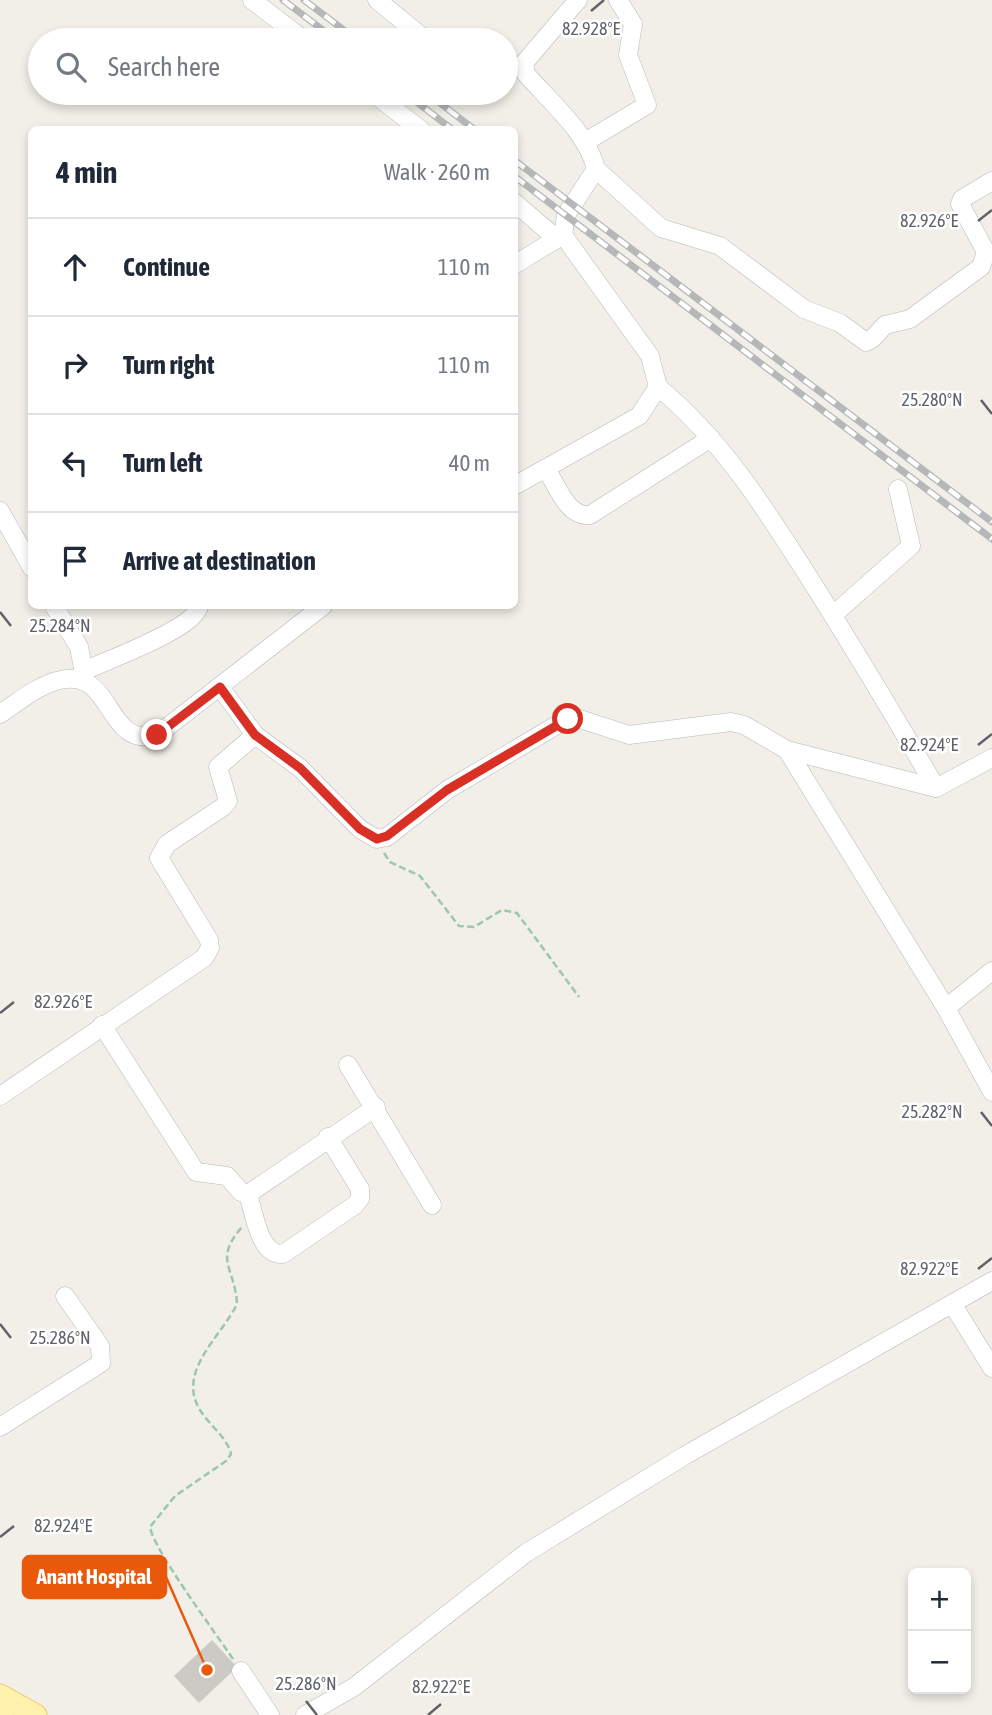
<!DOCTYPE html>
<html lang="en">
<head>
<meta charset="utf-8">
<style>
  body { margin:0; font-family:"Asap Condensed",sans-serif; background:#f6f6f7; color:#1f2937 }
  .controls { position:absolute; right:21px; bottom:21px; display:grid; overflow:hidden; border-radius:10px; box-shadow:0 4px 10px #0003 }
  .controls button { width:63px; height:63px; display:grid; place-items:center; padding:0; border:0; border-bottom:2px solid #e0e1e3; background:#fff; color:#1f2937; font:35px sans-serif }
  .stop { position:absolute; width:21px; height:21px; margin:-16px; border:5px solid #d93025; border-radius:50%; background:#fff }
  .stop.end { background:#d93025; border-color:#fff; box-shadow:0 2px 7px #0008 }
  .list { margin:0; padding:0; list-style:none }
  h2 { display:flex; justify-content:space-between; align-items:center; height:91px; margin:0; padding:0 28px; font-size:30px }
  h2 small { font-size:23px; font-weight:400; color:#747a83 }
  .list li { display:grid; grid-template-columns:46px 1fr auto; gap:21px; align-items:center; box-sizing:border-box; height:98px; padding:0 28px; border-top:2px solid #e0e1e3 }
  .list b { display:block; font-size:26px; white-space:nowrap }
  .list em { font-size:23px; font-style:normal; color:#747a83 }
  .icon { flex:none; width:38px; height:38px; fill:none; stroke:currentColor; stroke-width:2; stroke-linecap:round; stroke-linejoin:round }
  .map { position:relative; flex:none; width:992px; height:1715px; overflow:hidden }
  .search { position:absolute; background:#fff; box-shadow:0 4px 10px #0003; left:28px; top:28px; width:490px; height:77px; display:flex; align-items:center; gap:18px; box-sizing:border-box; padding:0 24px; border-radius:38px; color:#747a83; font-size:26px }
  .panel { position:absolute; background:#fff; box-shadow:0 4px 10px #0003; left:28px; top:126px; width:490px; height:483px; border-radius:10px }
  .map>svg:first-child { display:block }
  .building { fill:#cccac5 }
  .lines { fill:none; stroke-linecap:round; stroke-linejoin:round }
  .minor-casing { stroke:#b5b8bc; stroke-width:19 }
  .major-casing { stroke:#f2c960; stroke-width:23 }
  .path { stroke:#9cc7a9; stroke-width:2.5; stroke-dasharray:7 3.5; stroke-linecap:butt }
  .minor { stroke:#fff; stroke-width:18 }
  .major { stroke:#fff2af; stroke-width:21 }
  .rail-casing { stroke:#b6b7b8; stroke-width:7 }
  .rail { stroke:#fff; stroke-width:4.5; stroke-dasharray:13; stroke-linecap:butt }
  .route { stroke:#d93025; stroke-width:9 }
  .ticks { fill:none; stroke:#5f6368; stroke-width:2.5 }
  .ticks-label { font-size:18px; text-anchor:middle; fill:#5f6368; stroke:#fff; stroke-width:5; stroke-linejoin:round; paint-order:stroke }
  .leader { fill:none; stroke:#e8590c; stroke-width:2.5 }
  .callout-dot { fill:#e8590c; stroke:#fff; stroke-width:2.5 }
  .callout { fill:#e8590c; stroke:#e8590c; stroke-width:2.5 }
  .callout-label { font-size:21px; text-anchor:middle; font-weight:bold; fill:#fff }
</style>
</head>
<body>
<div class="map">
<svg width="992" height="1715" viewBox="0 0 992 1715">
  <rect width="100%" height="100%" fill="#f1efe8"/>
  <polygon class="building" points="212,1640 237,1667 199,1703 174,1676"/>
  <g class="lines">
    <g class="minor-casing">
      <g id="minor">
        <polyline points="252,0 304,40"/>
        <polyline points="377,0 426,40"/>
        <polyline points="373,93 421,130"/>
        <polyline points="585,142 647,105 628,55 633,24 618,0"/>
        <polyline points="596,169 661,228 720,246 804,309 840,323 866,342 872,339 885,325 910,319 981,267 986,252 960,204 962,199 992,181"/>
        <polyline points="514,202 557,239"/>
        <polyline points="514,265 563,235"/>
        <path d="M 658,387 C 724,441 770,516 815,587 C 857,654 897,720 936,788 L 787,750 L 946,1008 L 992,971"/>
        <path d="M 547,470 C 557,486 568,518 590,515 L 711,438"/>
        <path d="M 514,486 L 639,416 L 658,387 L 650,356 L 563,235 L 566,215 L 596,169 C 587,132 550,102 526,74 L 524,63 L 578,0"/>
        <polyline points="0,511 32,568"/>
        <polyline points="54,606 79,647 85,679"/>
        <polyline points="833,615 911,546 898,489"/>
        <path d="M 84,671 C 107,660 195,629 199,606"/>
        <polyline points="220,687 255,735 300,768 360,829 377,839 387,837 447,790 567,719 580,719 629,735 731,722 744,725 787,750"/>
        <path d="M 0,714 C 18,702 36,687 56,681 C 115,664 103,749 157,735 L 323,606"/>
        <polyline points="936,788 992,758"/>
        <polyline points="946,1008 992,1092"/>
        <polyline points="102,1025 196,1172 227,1176 241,1192 248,1194 376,1107"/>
        <polyline points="348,1065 432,1205"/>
        <polyline points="0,1096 204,958 210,948 209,940 159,858 167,844 223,807 228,801 218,767 255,735"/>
        <path d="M 248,1194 C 254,1212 259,1256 283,1254 L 355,1205 L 360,1199 L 360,1189 L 328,1137"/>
        <polyline points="953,1305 992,1368"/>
        <polyline points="0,1427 101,1363 100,1346 65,1296"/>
        <polyline points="241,1671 270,1715"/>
        <polyline points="305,1715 354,1687 526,1553 684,1456 992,1281"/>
      </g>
    </g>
    <g class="major-casing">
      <g id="major">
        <polyline points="0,1695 36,1715"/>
        <polyline points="0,1713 3,1715"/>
      </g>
    </g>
    <g class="path">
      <polyline points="384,853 390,862 420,876 459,926 474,927 502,910 517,913 579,997"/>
      <path d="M 233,1659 C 217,1635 153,1549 150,1527 L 175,1496 L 226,1461 L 231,1454 C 227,1437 209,1425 200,1410 C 176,1371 222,1336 237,1304 C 235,1267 213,1260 242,1227"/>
    </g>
    <use href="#minor" class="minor"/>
    <use href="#major" class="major"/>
    <g class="rail-casing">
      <g id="rail">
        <polyline points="283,0 336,40"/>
        <polyline points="304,0 357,40"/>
        <polyline points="405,93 453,130"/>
        <polyline points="427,93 475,130"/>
        <polyline points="514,160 992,522"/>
        <polyline points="514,176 992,539"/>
      </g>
    </g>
    <use href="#rail" class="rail"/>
  </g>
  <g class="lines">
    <polyline class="route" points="157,735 220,687 255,735 300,768 360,829 377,839 387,836 447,790 568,719"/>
  </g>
  <path class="ticks" d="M 591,11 L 604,0M 978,221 L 992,210M 981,400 L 992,414M 0,612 L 11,626M 978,745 L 992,734M 0,1013 L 14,1002M 981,1112 L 992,1126M 978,1269 L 992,1258M 0,1324 L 11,1338M 0,1537 L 14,1526M 306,1701 L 317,1715M 428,1715 L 441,1704"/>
  <g class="ticks-label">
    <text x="591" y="35">82.928°E</text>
    <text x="929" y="227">82.926°E</text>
    <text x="932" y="406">25.280°N</text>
    <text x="60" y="632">25.284°N</text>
    <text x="929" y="751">82.924°E</text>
    <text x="63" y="1008">82.926°E</text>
    <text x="932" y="1118">25.282°N</text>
    <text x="929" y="1275">82.922°E</text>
    <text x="60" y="1344">25.286°N</text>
    <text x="63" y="1532">82.924°E</text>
    <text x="306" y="1690">25.286°N</text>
    <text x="441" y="1693">82.922°E</text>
  </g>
  <path class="leader" d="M207 1670L166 1577"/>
  <circle class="callout-dot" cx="207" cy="1670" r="7"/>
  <rect class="callout" x="23" y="1556" width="143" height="42" rx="7"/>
  <g class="callout-label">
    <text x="94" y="1584">Anant Hospital</text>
  </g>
</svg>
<div class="controls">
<button>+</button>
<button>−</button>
</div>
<div class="stop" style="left:568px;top:719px"></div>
<div class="stop end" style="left:157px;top:735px"></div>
<div class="search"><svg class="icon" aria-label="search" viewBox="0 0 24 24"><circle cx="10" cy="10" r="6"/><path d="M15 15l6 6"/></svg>Search here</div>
<section class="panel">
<h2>4 min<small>Walk · 260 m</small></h2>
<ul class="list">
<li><svg class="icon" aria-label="ahead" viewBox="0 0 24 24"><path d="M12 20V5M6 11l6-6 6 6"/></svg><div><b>Continue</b></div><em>110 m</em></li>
<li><svg class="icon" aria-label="right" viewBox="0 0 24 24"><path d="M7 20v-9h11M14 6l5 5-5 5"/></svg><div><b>Turn right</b></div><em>110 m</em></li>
<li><svg class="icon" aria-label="left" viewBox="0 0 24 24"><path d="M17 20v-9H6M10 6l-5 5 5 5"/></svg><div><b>Turn left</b></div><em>40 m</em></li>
<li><svg class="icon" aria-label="arrive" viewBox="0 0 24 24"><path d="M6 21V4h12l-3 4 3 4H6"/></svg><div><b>Arrive at destination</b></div></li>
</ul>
</section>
</div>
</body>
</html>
